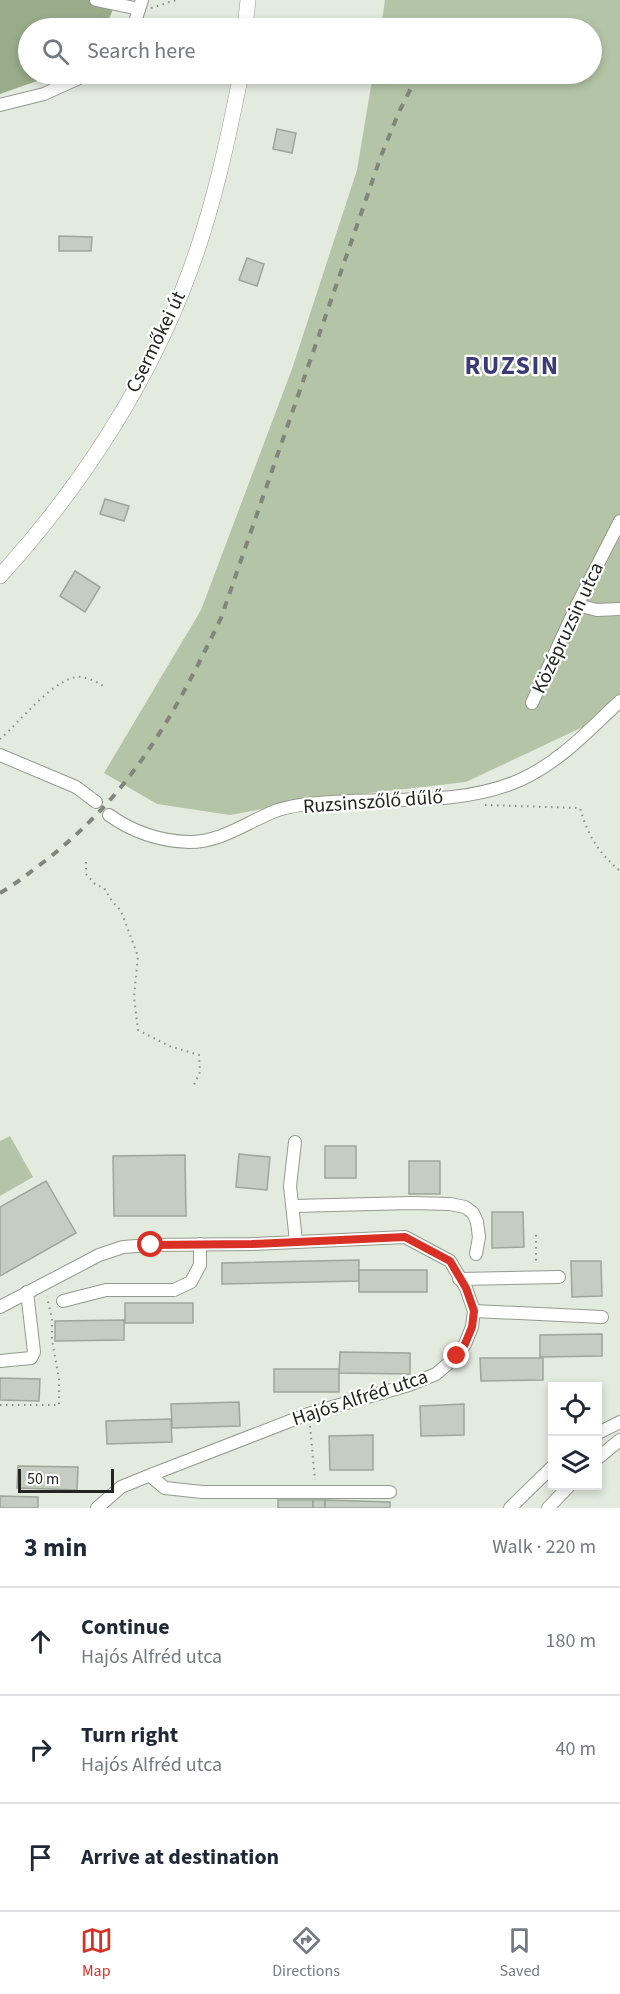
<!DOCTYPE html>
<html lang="en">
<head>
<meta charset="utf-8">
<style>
  body { margin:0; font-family:"Source Sans 3",sans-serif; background:#f6f6f7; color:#1f2937 }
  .controls { position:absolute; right:18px; bottom:18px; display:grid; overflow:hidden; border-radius:0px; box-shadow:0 3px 9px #0003 }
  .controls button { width:54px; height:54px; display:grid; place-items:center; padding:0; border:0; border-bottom:2px solid #e0e1e3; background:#fff; color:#1f2937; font:30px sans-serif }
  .scale { position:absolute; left:18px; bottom:15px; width:96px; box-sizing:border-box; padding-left:6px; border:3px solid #222520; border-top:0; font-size:16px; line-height:21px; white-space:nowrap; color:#222520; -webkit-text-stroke:4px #fff; paint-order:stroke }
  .stop { position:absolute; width:18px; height:18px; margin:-14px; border:4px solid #d93025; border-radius:50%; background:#fff }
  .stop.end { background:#d93025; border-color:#fff; box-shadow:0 2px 6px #0008 }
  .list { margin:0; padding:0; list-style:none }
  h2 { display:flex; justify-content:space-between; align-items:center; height:78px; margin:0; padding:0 24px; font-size:26px }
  h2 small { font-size:20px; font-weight:400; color:#747a83 }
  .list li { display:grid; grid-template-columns:39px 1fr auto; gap:18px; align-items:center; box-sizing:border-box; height:108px; padding:0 24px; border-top:2px solid #e0e1e3 }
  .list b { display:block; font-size:22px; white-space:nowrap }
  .list p { margin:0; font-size:20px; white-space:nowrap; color:#747a83 }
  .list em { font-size:20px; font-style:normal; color:#747a83 }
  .icon { flex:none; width:33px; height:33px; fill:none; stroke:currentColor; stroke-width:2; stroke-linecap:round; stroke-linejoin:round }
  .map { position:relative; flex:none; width:620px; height:1508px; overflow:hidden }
  .search { position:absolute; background:#fff; box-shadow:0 3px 9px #0003; left:18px; right:18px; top:18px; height:66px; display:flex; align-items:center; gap:15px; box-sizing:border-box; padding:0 21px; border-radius:33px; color:#747a83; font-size:22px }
  .sheet { height:402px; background:#fff }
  nav { display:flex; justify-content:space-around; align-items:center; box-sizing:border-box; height:84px; border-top:2px solid #e0e1e3; background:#fff; font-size:16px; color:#747a83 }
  nav a { display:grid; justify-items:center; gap:3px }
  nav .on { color:#d93025 }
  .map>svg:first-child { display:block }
  .green { fill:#b3c5a6 }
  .forest { fill:#98ac8a }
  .building { fill:#c5ccc0; stroke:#9ea599; stroke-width:1.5 }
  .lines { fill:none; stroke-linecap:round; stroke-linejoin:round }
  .minor-casing { stroke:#939a8e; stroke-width:14 }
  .major-casing { stroke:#939a8e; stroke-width:16 }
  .path { stroke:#8a8f87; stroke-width:2; stroke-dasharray:1.5 4.5; stroke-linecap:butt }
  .minor { stroke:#fff; stroke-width:12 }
  .major { stroke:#fff; stroke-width:15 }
  .rail { stroke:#80857d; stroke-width:4; stroke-dasharray:8 8; stroke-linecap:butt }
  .route { stroke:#d93025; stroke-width:8 }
  .labels { text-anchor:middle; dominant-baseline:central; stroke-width:4.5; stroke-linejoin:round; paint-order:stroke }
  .street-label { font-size:20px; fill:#222520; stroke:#fff }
  .district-label { font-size:26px; font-weight:bold; letter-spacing:1.5px; fill:#3d3b77; stroke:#fff }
</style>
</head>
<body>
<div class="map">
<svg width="620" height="1508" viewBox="0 0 620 1508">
  <rect width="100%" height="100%" fill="#e3eade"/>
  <g class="green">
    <polygon points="385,0 620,0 620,701 604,717 466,782 317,799 230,815 157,804 104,773 201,610 292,369 357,170 373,74 592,74 592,28 381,28"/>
    <polygon points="10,1136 33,1177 0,1196 0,1141"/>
  </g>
  <polygon class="forest" points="0,0 117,0 105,28 28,28 28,74 57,74 0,94"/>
  <g class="building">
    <polygon points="277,129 296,133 292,153 273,149"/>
    <polygon points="59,236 92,237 91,251 59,251"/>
    <polygon points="247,258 264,264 257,286 239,280"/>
    <polygon points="105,499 129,506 124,521 100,514"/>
    <polygon points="75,571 100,587 85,612 60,596"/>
    <rect x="325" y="1146" width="31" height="32"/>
    <polygon points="239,1154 270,1157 267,1190 236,1187"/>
    <polygon points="185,1155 186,1216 114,1216 113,1156"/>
    <rect x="409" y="1161" width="31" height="33"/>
    <polygon points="46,1181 76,1233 0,1276 0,1207"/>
    <polygon points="492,1212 523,1212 524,1247 492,1248"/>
    <polygon points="359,1260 359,1281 222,1284 222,1263"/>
    <polygon points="571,1261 601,1261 602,1296 572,1297"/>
    <rect x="359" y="1270" width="68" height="22"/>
    <rect x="125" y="1303" width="68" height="20"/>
    <polygon points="124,1320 124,1340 55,1341 55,1321"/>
    <polygon points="602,1334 602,1356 540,1357 540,1335"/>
    <polygon points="340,1352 410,1353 410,1374 339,1373"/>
    <polygon points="480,1358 543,1358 543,1380 481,1381"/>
    <rect x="274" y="1369" width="65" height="23"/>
    <polygon points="0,1378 40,1379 39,1401 0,1400"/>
    <polygon points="239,1402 240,1426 172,1428 171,1404"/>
    <polygon points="464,1404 464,1435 421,1436 420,1406"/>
    <polygon points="171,1419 172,1442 107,1444 106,1421"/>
    <polygon points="373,1435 373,1470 330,1470 329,1436"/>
    <polygon points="18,1466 78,1467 77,1490 17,1488"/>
    <polygon points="0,1496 38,1497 38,1508 0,1508"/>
    <rect x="278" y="1500" width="35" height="8"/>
    <rect x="313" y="1500" width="12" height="8"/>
    <polygon points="325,1500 390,1502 390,1508 325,1508"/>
  </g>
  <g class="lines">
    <g class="minor-casing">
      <g id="minor">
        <polyline points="96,0 139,9"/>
        <polyline points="133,28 142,0"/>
        <polyline points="0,105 44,94 88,74"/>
        <polyline points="577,605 597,610 620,609"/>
        <polyline points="532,703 577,605 620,521"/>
        <polyline points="0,755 76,787 96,802"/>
        <path d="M 109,815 C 134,833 159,841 189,842 C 223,842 248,821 278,810 C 300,803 328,802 350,801 C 407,799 468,803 520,780 C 560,762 589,730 620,701"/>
        <polyline points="295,1142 290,1186 296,1241"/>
        <polyline points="294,1206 411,1203 450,1204 465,1207 473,1213 477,1222 479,1237 476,1254"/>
        <polyline points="459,1279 559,1277"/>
        <polyline points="63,1301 106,1290 174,1290 191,1282 200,1265 200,1244"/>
        <polyline points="0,1307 99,1255 123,1247 151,1245 252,1244 405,1237 450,1261 466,1288 474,1311 472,1327 465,1344 457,1356 436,1374 409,1385 308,1414 153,1474 121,1487 97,1508"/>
        <polyline points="474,1311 602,1317"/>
        <polyline points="0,1361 31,1358 34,1352 27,1292"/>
        <polyline points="598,1433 620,1422"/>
        <polyline points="598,1458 620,1440"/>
        <polyline points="153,1474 154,1479 165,1488 202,1492 390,1492"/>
        <polyline points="510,1508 552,1467"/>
        <polyline points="548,1508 569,1486"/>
      </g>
    </g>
    <g class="major-casing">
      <g id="major">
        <polyline points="245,28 248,0"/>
        <path d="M 0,576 C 81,487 150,381 191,268 C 214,205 228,139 241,74"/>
      </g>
    </g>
    <g class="path">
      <polyline points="151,8 176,0"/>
      <path d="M 0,739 C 18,724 57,674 81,677 C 89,678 97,682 103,686"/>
      <path d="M 485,805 L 580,808 C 588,836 598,852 620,871"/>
      <polyline points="86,862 86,874 95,884 104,888 112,901 121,911 138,956 134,997 138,1030 169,1046 199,1055 200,1072 193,1087"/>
      <polyline points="536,1235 536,1265"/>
      <polyline points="0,1405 59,1405 59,1379 52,1340 52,1319 47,1297"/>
      <polyline points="310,1426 315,1480"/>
    </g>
    <use href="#minor" class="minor"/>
    <use href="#major" class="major"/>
    <g class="rail">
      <polyline points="444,28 449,19"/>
      <path d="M 0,893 C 16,884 30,872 45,861 C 132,793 174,716 221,618 L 381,156 L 399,112 L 418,74"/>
    </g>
  </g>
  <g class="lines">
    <polyline class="route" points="151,1245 252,1244 405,1237 450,1261 466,1288 474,1311 472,1327 465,1344 457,1356"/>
  </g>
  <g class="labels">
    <g class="street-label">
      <text transform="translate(156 342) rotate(-64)">Csermőkei út</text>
      <text transform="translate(568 628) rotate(-65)">Középruzsin utca</text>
      <text transform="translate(373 802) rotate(-4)">Ruzsinszőlő dűlő</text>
      <text transform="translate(360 1398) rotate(-18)">Hajós Alfréd utca</text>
    </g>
    <g class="district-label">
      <text x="512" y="365">RUZSIN</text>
    </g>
  </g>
</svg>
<div class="controls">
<button><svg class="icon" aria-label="locate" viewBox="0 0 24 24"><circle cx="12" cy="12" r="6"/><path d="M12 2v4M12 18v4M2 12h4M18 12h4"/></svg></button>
<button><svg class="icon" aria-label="layers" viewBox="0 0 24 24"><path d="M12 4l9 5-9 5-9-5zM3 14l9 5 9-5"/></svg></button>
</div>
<div class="scale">50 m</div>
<div class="stop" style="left:151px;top:1245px"></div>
<div class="stop end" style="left:457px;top:1356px"></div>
<div class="search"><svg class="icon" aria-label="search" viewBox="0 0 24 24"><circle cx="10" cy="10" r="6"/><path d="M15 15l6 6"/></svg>Search here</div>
</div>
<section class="sheet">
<h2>3 min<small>Walk · 220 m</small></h2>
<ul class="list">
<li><svg class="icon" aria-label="ahead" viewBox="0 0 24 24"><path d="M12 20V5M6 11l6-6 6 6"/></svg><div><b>Continue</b><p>Hajós Alfréd utca</p></div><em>180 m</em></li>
<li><svg class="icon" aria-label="right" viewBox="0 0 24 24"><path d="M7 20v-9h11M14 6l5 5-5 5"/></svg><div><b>Turn right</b><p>Hajós Alfréd utca</p></div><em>40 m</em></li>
<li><svg class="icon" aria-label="arrive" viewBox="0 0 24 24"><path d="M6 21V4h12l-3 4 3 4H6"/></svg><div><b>Arrive at destination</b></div></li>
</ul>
</section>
<nav>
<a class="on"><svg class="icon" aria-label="map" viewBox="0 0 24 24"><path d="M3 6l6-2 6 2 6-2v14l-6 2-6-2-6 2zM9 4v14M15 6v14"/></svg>Map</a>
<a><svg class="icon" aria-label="directions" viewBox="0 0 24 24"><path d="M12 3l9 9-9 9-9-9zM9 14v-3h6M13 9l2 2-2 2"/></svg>Directions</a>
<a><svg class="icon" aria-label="saved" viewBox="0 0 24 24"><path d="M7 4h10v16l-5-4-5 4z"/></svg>Saved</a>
</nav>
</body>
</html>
